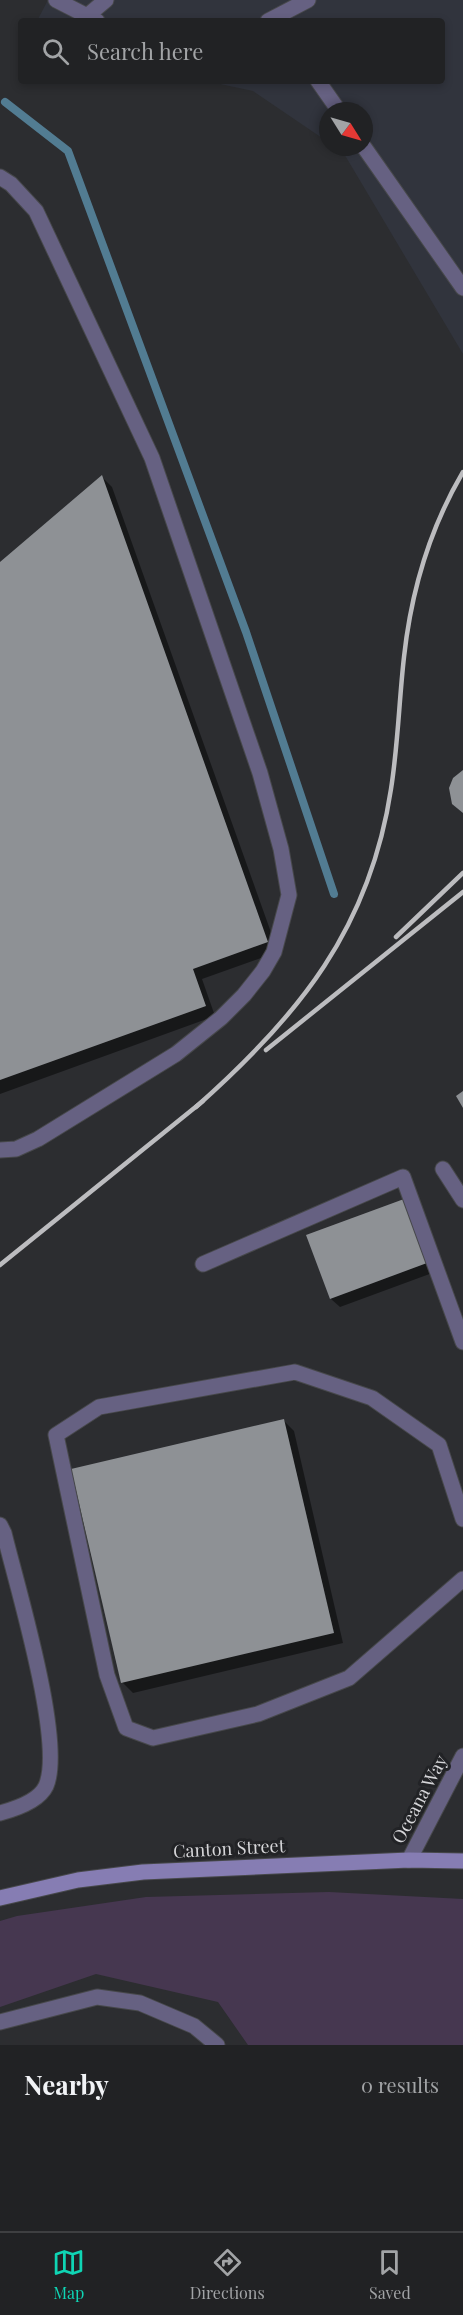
<!DOCTYPE html>
<html lang="en">
<head>
<meta charset="utf-8">
<style>
  body { margin:0; font-family:"Playfair Display",serif; background:#292a2c; color:#f1f3f6 }
  .compass { position:absolute; left:319px; top:102px; width:54px; height:54px; border-radius:50%; background:#212224; box-shadow:0 3px 9px #0003; rotate:127deg }
  .list { margin:0; padding:0; list-style:none }
  h2 { display:flex; justify-content:space-between; align-items:center; height:78px; margin:0; padding:0 24px; font-size:26px }
  h2 small { font-size:20px; font-weight:400; color:#a2a4a6 }
  .icon { flex:none; width:33px; height:33px; fill:none; stroke:currentColor; stroke-width:2; stroke-linecap:round; stroke-linejoin:round }
  .map { position:relative; flex:none; width:463px; height:2045px; overflow:hidden }
  .search { position:absolute; background:#212224; box-shadow:0 3px 9px #0003; left:18px; right:18px; top:18px; height:66px; display:flex; align-items:center; gap:15px; box-sizing:border-box; padding:0 21px; border-radius:6px; color:#a2a4a6; font-size:22px }
  .sheet { height:186px; background:#212224 }
  nav { display:flex; justify-content:space-around; align-items:center; box-sizing:border-box; height:84px; border-top:2px solid #3e3f41; background:#212224; font-size:16px; color:#a2a4a6 }
  nav a { display:grid; justify-items:center; gap:3px }
  nav .on { color:#0fd5b4 }
  .map>svg:first-child { display:block }
  .built { fill:#31343d }
  .green { fill:#463750 }
  .shadow { fill:#0007 }
  .lines { fill:none; stroke-linecap:round; stroke-linejoin:round }
  .stream { stroke:#527c92; stroke-width:8 }
  .building { fill:#8e9195 }
  .service-casing { stroke:#47484b; stroke-width:17 }
  .secondary-casing { stroke:#47484b; stroke-width:17 }
  .service { stroke:#666182; stroke-width:15 }
  .secondary { stroke:#867db3; stroke-width:15 }
  .rail { stroke:#bcbcbf; stroke-width:4.5 }
  .labels { text-anchor:middle; dominant-baseline:central; stroke-width:6; stroke-linejoin:round; paint-order:stroke }
  .street-label { font-size:18px; fill:#d5d5d8; stroke:#222326 }
</style>
</head>
<body>
<div class="map">
<svg width="463" height="2045" viewBox="0 0 463 2045">
  <rect width="100%" height="100%" fill="#2c2d30"/>
  <polygon class="built" points="48,0 463,0 463,354 343,152 336,147 364,147 364,111 328,111 328,142 253,91 206,81 442,81 442,21 37,21"/>
  <polygon class="green" points="329,1892 463,1899 463,2045 248,2045 218,2002 96,1974 0,2007 0,1921 17,1916 146,1897"/>
  <g class="shadow">
    <polygon points="102,477 112,487 278,952 202,979 215,1016 0,1094 0,564"/>
    <polygon points="404,1201 435,1272 340,1307 331,1299 308,1236"/>
    <polygon points="283,1420 294,1431 343,1643 133,1693 123,1683 73,1470"/>
  </g>
  <g class="lines">
    <polyline class="stream" points="5,102 68,151 246,632 334,894"/>
  </g>
  <g class="building">
    <polygon points="102,475 268,942 193,969 206,1006 0,1080 0,562"/>
    <polygon points="463,770 463,813 452,804 449,788 453,778"/>
    <polygon points="463,1091 463,1108 456,1096"/>
    <polygon points="404,1199 427,1263 330,1299 306,1235"/>
    <polygon points="284,1419 334,1633 121,1683 71,1469"/>
  </g>
  <g class="lines">
    <g class="service-casing">
      <g id="service">
        <polyline points="56,0 97,21"/>
        <polyline points="87,16 106,0"/>
        <polyline points="268,21 308,0"/>
        <polyline points="318,81 339,111"/>
        <polyline points="364,147 463,288"/>
        <polyline points="0,177 11,184 36,211 152,458 260,773 281,849 289,895 274,952 263,971 244,995 221,1018 176,1054 38,1139 16,1149 0,1150"/>
        <polyline points="443,1169 463,1200"/>
        <polyline points="203,1264 403,1177 463,1342"/>
        <polyline points="463,1519 439,1445 372,1398 295,1372 99,1407 56,1435 107,1675 126,1728 153,1738 258,1714 349,1678 463,1579"/>
        <path d="M 0,1525 L 4,1533 C 16,1583 65,1743 46,1786 C 39,1801 15,1809 0,1813"/>
        <polyline points="409,1860 463,1756"/>
        <polyline points="0,2022 97,1997 140,2003 194,2026 217,2045"/>
      </g>
    </g>
    <g class="secondary-casing">
      <polyline id="secondary" points="0,1898 78,1880 143,1872 409,1860 463,1861"/>
    </g>
    <use href="#service" class="service"/>
    <use href="#secondary" class="secondary"/>
    <g class="rail">
      <polyline points="396,937 463,873"/>
      <polyline points="266,1050 463,892"/>
      <path d="M 196,1107 C 299,1016 370,928 391,789 C 398,745 399,701 404,657 C 411,593 430,528 463,472"/>
      <polyline points="0,1265 203,1101"/>
    </g>
  </g>
  <g class="labels">
    <g class="street-label">
      <text transform="translate(419 1799) rotate(-62)">Oceana Way</text>
      <text transform="translate(229 1848) rotate(-3)">Canton Street</text>
    </g>
  </g>
</svg>
<svg class="compass" viewBox="-18 -18 36 36"><path d="M0-13l5 13h-10z" fill="#e53935"/><path d="M0 13l5-13h-10z" fill="#a2a4a6"/></svg>
<div class="search"><svg class="icon" aria-label="search" viewBox="0 0 24 24"><circle cx="10" cy="10" r="6"/><path d="M15 15l6 6"/></svg>Search here</div>
</div>
<section class="sheet">
<h2>Nearby<small>0 results</small></h2>
<ul class="list">
</ul>
</section>
<nav>
<a class="on"><svg class="icon" aria-label="map" viewBox="0 0 24 24"><path d="M3 6l6-2 6 2 6-2v14l-6 2-6-2-6 2zM9 4v14M15 6v14"/></svg>Map</a>
<a><svg class="icon" aria-label="directions" viewBox="0 0 24 24"><path d="M12 3l9 9-9 9-9-9zM9 14v-3h6M13 9l2 2-2 2"/></svg>Directions</a>
<a><svg class="icon" aria-label="saved" viewBox="0 0 24 24"><path d="M7 4h10v16l-5-4-5 4z"/></svg>Saved</a>
</nav>
</body>
</html>
